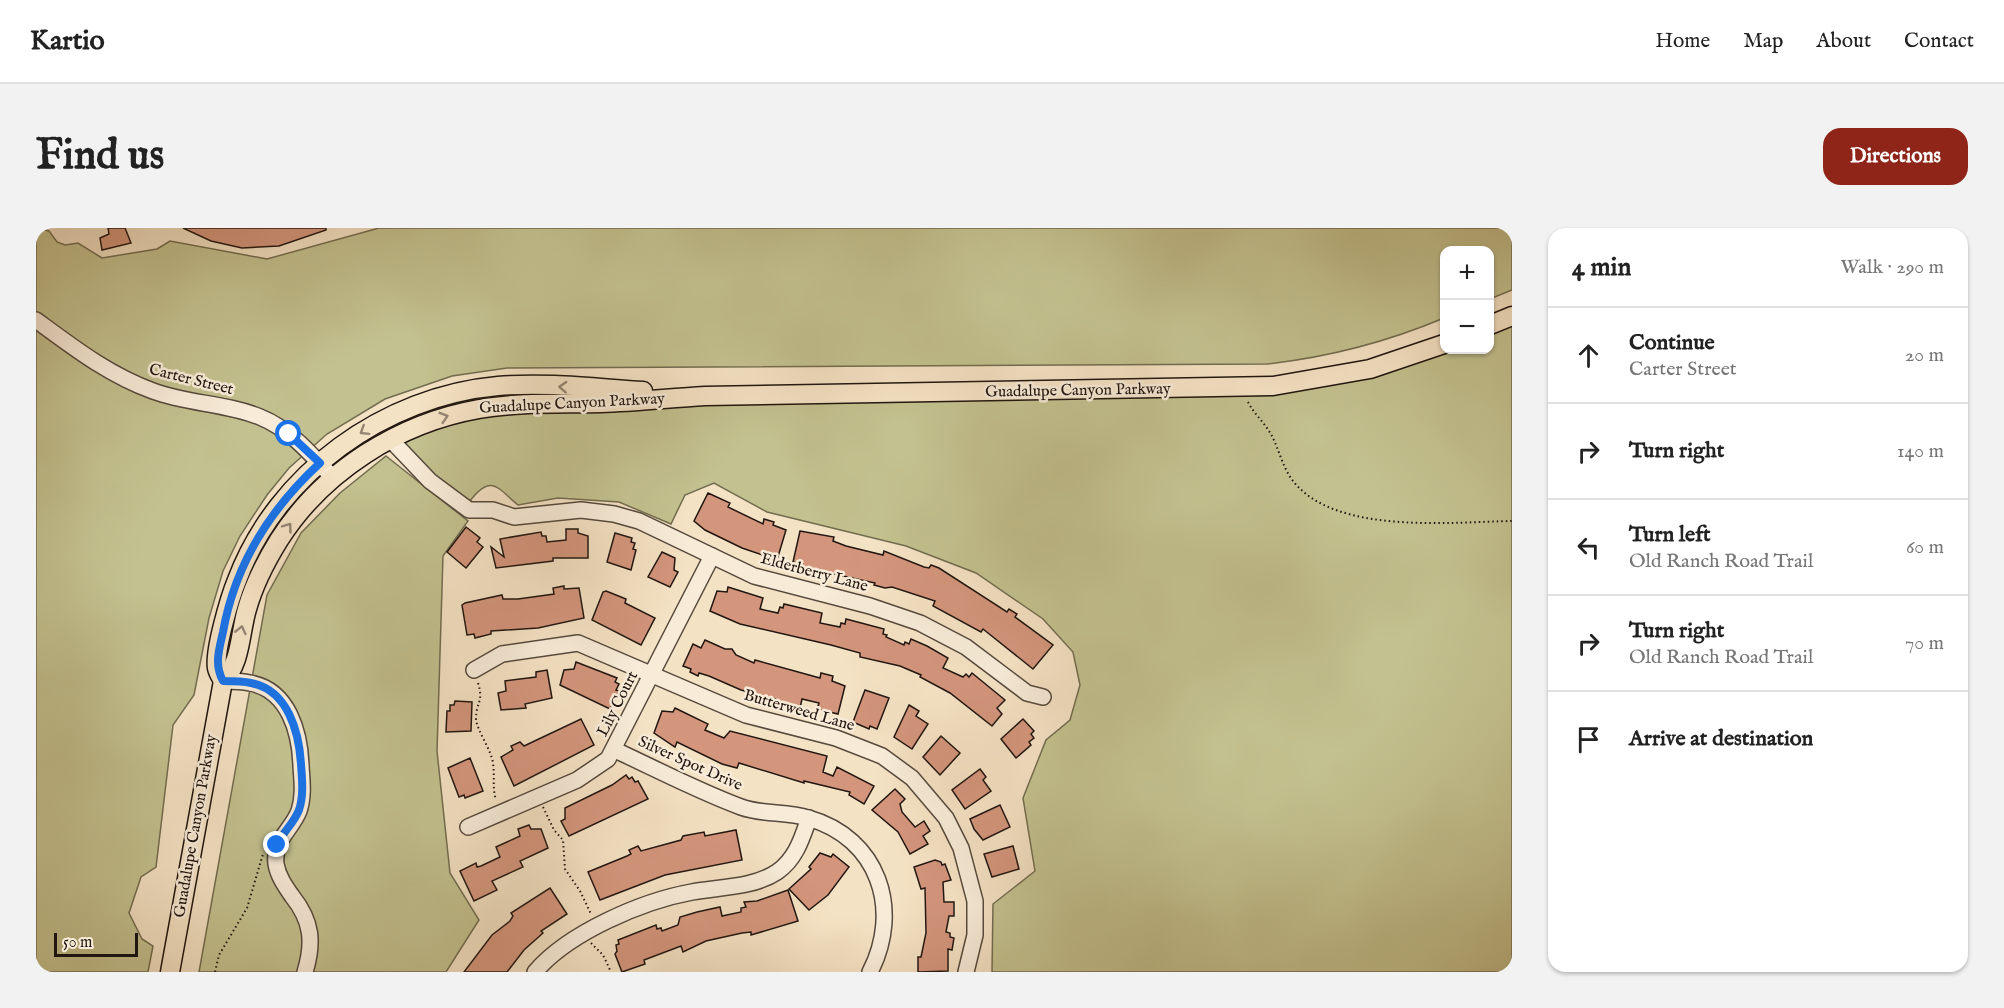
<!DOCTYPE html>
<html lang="en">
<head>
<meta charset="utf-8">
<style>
  body { margin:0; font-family:"IM FELL English",serif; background:#f2f2f2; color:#222 }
  .controls { position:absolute; right:18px; top:18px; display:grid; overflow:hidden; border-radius:12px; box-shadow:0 2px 4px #0004 }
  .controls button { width:54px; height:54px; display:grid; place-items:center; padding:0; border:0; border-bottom:2px solid #e0e0e0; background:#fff; color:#222; font:30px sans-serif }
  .scale { position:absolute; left:18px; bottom:15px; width:84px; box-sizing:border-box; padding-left:6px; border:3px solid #211610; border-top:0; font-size:16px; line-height:21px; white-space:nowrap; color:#211610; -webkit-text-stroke:4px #f8ecd9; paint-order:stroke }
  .stop { position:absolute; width:18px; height:18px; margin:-14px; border:4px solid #1a73e8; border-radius:50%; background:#fff }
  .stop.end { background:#1a73e8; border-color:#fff; box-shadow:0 2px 6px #0008 }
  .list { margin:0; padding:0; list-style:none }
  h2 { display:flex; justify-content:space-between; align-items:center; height:78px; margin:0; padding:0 24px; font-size:26px }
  h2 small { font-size:20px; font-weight:400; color:#767676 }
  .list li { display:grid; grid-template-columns:39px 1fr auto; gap:18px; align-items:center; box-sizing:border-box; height:96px; padding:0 24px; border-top:2px solid #e0e0e0 }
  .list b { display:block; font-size:22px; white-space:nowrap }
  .list p { margin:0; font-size:20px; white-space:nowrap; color:#767676 }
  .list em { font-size:20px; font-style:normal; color:#767676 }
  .icon { flex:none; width:33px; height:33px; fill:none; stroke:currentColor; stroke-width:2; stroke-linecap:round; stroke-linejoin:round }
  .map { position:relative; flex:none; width:1476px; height:744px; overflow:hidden; border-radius:18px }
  header { display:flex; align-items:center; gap:36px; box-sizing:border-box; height:84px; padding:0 30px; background:#fff; border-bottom:2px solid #e0e0e0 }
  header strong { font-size:28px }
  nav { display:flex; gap:33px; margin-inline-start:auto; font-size:21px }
  .intro { display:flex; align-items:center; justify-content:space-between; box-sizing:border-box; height:144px; padding:0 36px }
  h1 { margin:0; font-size:42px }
  .button { padding:15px 27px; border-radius:18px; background:#8f2418; color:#fff; font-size:21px; font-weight:700 }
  main { display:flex; gap:36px; padding:0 36px }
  aside { flex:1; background:#fff; border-radius:18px; box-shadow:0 2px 4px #0004 }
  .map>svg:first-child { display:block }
  .green { fill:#c3c18f; stroke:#726c50; stroke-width:1.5 }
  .building { fill:#d3957c; stroke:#211610; stroke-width:1.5 }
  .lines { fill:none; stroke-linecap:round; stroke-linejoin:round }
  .minor-casing { stroke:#56493d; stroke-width:18 }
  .major-casing { stroke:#211610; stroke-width:21 }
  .path { stroke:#211610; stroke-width:2; stroke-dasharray:1.5 3; stroke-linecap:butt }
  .minor { stroke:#f8ecd9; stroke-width:15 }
  .major { stroke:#f4e2c4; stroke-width:18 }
  .oneway { stroke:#958673 }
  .route { stroke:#1a73e8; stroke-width:8 }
  .labels { text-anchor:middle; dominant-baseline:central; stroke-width:5; stroke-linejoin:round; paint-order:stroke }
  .street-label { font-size:16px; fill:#211610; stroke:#f8ecd9 }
</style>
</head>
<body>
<header>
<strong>Kartio</strong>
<nav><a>Home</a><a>Map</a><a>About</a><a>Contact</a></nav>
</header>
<div class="intro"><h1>Find us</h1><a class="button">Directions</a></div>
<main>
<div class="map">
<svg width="1476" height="744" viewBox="0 0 1476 744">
  <rect width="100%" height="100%" fill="#f4e2c4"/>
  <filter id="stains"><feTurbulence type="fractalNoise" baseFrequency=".00333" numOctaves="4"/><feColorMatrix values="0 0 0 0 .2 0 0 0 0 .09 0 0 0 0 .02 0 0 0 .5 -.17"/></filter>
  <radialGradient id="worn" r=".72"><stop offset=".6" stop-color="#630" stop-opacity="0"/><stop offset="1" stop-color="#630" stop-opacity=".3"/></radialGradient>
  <g class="green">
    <path d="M 0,0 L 13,3 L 21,14 L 29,17 L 42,15 L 66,30 L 121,21 L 134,13 L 231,31 L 343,0 L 1476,0 L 1476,62 L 1454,71 L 1454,22 L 1408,22 L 1408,90 C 1351,114 1294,129 1231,136 L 471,140 L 416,148 L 349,171 L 291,206 L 253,240 L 231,267 L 204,308 L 187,343 L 173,390 L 158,467 L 137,497 L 120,639 L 105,649 L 93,685 L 106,711 L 117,718 L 112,744 L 0,744 Z"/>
    <path d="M 1476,88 L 1476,744 L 956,744 L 957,676 L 999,643 L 987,570 L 1010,512 L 1034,492 L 1044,457 L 1037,424 L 1007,391 L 940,345 L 870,318 L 731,284 L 678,255 L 649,267 L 635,296 L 583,274 L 522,270 L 482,277 C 463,262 456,244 434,273 L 457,282 L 448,284 L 363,223 L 370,203 L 442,181 L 1164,162 L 1408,122 L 1454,122 L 1454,97 Z"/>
    <polygon points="350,228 432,293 407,328 401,523 414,645 443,692 410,744 163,744 231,367 265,305 304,265"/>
  </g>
  <g class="building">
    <polygon points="72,0 89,0 95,15 66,22 64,10 73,6"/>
    <polygon points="147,0 290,0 290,2 243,18 206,20 175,13"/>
    <polygon points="672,265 694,275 692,279 727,296 728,291 738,294 737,297 750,302 741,332 706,320 669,302 658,293"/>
    <polygon points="430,299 444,310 441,314 447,319 430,340 411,324"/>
    <polygon points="530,301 542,301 542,305 552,308 552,330 517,330 517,333 460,340 455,319 468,329 464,311 505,304 506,308 510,308 511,314 530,312"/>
    <polygon points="764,303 798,309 797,313 810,318 847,327 848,323 888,339 893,340 895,337 903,340 971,384 973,381 981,386 979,389 1017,417 997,441 947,401 945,404 897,378 899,373 856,359 849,360 838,357 839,355 766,339 767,336 757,334"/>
    <polygon points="579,305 596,310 595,314 599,315 597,321 600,322 595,342 571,334"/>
    <polygon points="626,324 639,330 638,342 642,344 634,359 612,349"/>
    <polygon points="528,358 528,361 543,360 548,390 502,400 455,403 455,406 439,410 438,406 431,407 426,377 429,375 466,367 467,371 482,371 518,366 517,360"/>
    <polygon points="692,359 727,370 724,381 742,385 744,379 747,380 748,376 786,385 784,395 804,399 805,395 809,396 810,391 848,401 847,406 851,407 850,409 868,417 869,414 873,416 875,411 891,418 912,430 907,440 927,449 930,446 933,449 936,445 969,472 961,480 966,486 956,498 914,465 884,449 885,447 864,438 824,429 824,425 795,417 704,396 674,383 681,363 691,364"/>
    <polygon points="570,363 590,371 589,375 619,390 605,417 556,392 567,364"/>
    <polygon points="669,412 689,421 696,421 700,427 718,435 719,432 784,450 785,445 797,448 796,453 809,458 802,486 781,481 783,475 766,471 764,480 740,474 740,471 705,462 673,448 663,445 662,448 654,444 655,441 647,438 657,416 665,420"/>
    <polygon points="540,434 581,450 579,454 583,456 580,462 583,463 574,481 524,457 528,442 538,441"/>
    <polygon points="511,442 516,470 489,476 490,480 465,482 462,465 470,463 469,453 500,449 500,444"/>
    <polygon points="829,462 853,470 841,501 834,498 833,501 817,494"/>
    <polygon points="419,473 436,474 435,503 410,504 411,483 414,483 414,477 418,477"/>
    <polygon points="873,477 883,483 880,488 892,496 876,521 858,509"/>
    <polygon points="639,480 672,496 669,502 688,510 694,503 791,528 787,544 797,548 801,539 838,558 828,576 813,567 814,564 768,553 768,555 703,535 701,540 686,536 641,514 639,519 618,505 626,483 637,484"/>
    <polygon points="545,491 558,517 478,558 465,529 477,522 475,518 484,514 488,518"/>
    <polygon points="987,491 998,503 995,506 998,510 993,514 995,517 980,530 965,511"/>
    <polygon points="905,508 924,525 904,547 887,529"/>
    <polygon points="434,530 447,563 429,570 428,567 423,569 412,540"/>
    <polygon points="944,541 950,549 947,552 955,563 929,581 916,562"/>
    <polygon points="590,547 593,551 596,549 599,554 602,553 612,571 533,608 525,593 529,591 529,580 576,557"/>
    <polygon points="859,561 869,571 864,576 866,584 879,599 888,593 894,603 887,608 892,616 874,626 862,604 836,582"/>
    <polygon points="964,577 974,599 947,612 938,601 934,591"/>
    <polygon points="493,597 495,601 505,601 512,620 484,633 487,639 456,653 461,662 438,673 424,643 440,635 441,639 445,638 464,629 460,619 484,608 482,601"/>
    <polygon points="700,602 706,632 629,647 564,672 552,644 591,628 595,626 593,622 602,618 605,623 645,612 647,608 668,604 669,608"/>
    <polygon points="977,618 983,641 956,649 948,626"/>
    <polygon points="784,625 795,629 797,626 813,639 792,667 773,682 753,661 775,641 773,639"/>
    <polygon points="899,632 905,634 906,637 909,636 915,652 907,654 908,674 918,674 918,688 913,688 910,704 914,705 914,709 918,710 916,722 912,721 912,743 882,744 882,729 885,729 890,705 889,660 885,661 878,639"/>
    <polygon points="514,660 531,686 505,703 507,705 488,722 471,744 428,744 456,707 474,693 477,688 475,685"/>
    <polygon points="752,662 762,693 715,707 715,704 706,705 670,713 647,724 645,718 608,732 609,736 586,744 579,726 581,723 580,717 583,716 582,712 620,697 621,701 625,700 626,703 642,697 644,689 661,684 684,679 686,688 705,684 705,680 710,679 708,674 721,673"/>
  </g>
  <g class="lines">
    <g class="minor-casing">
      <g id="minor">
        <path d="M 0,92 C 38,120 73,147 117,163 C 152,176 190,175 224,189 C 254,201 276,227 297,250"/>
        <polyline points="354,211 394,253 433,282 457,282 478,289 545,282 578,286 603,293 718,348 834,378 884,395 930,419 991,465 1007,469"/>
        <polyline points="438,442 466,426 542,415 710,487 800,510 846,528 876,550 910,590 925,620 939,673 939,707 930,744"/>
        <path d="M 187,453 C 196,453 206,453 214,455 C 253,462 264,505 265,538 C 266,553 268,568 263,583 C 255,603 237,612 240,636 C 242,648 249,658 256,668 C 276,693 278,714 269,744"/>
        <path d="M 579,522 C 620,541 662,563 705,579 C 726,587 751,583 772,590 C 843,610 866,682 834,744"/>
        <polyline points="432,599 541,552 572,531 676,328"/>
        <path d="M 499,744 C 532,705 606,673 656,664 C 683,659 717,660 741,644 C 760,631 766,610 773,590"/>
      </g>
    </g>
    <g class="major-casing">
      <g id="major">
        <polyline points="1454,97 1476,88"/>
        <path d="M 187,453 C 185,449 182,445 181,440 C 178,423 194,369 201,352 C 241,245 349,168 462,158 C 510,154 559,160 607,163"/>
        <path d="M 134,744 L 187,453 C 205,436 204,404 211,381 C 218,356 230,333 243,312 C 287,243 363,195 443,181 C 483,174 524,176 565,175 C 600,174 634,170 669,168 L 1237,158 L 1334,141 L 1408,116"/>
      </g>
    </g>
    <g class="path">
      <path d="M 1212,174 C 1218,186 1229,195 1236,208 C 1243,222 1247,240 1257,253 C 1299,307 1415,294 1476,293"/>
      <path d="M 442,455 C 448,474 440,474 440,491 C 441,503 455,521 457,535 C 459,549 456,559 460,572"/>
      <polyline points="507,579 518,602 527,612 529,641 544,663 555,686"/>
      <polyline points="555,715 567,727 575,744"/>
      <polyline points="179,744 183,727 211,680 227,626"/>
    </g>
    <use href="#minor" class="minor"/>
    <use href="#major" class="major"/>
  </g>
  <defs><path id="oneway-chevron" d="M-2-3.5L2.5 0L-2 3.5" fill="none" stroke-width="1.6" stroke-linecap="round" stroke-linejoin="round" transform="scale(1.5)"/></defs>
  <g class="oneway">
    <use href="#oneway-chevron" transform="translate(527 159) rotate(-177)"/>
    <use href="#oneway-chevron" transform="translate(408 189) rotate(-17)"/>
    <use href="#oneway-chevron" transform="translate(328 203) rotate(148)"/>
    <use href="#oneway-chevron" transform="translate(252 299) rotate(-54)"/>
    <use href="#oneway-chevron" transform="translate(205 402) rotate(-77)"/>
  </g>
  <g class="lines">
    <path class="route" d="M 241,617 C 247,604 258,595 263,582 C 268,567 266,551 265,536 C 263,504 252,462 215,455 C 206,453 196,453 187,453 C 178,436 183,422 187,404 C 199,336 234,281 284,235 L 253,206"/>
  </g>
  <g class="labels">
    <g class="street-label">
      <text transform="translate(155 152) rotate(14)">Carter Street</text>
      <text transform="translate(1042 163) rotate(-1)">Guadalupe Canyon Parkway</text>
      <text transform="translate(536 176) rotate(-3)">Guadalupe Canyon Parkway</text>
      <text transform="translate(778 345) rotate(15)">Elderberry Lane</text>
      <text transform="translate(582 476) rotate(-63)">Lily Court</text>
      <text transform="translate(763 483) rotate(16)">Butterweed Lane</text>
      <text transform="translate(654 536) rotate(24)">Silver Spot Drive</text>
      <text transform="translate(160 598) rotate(-80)">Guadalupe Canyon Parkway</text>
    </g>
  </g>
  <rect width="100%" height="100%" filter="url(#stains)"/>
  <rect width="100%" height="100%" fill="url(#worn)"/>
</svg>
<div class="controls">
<button>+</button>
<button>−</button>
</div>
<div class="scale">50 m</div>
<div class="stop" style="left:253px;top:206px"></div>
<div class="stop end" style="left:241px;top:617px"></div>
</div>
<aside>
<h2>4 min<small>Walk · 290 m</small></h2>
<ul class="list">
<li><svg class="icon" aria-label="ahead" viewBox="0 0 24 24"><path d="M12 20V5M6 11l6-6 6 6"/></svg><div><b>Continue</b><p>Carter Street</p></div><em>20 m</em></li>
<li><svg class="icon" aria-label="right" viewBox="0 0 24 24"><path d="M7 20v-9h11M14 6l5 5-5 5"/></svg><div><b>Turn right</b></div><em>140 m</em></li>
<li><svg class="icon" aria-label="left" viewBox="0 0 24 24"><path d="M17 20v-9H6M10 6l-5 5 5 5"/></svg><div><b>Turn left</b><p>Old Ranch Road Trail</p></div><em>60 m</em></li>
<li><svg class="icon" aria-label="right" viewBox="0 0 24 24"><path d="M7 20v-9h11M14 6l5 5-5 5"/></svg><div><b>Turn right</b><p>Old Ranch Road Trail</p></div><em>70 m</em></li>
<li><svg class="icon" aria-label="arrive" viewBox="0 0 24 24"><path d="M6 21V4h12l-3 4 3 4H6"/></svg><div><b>Arrive at destination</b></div></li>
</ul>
</aside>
</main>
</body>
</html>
